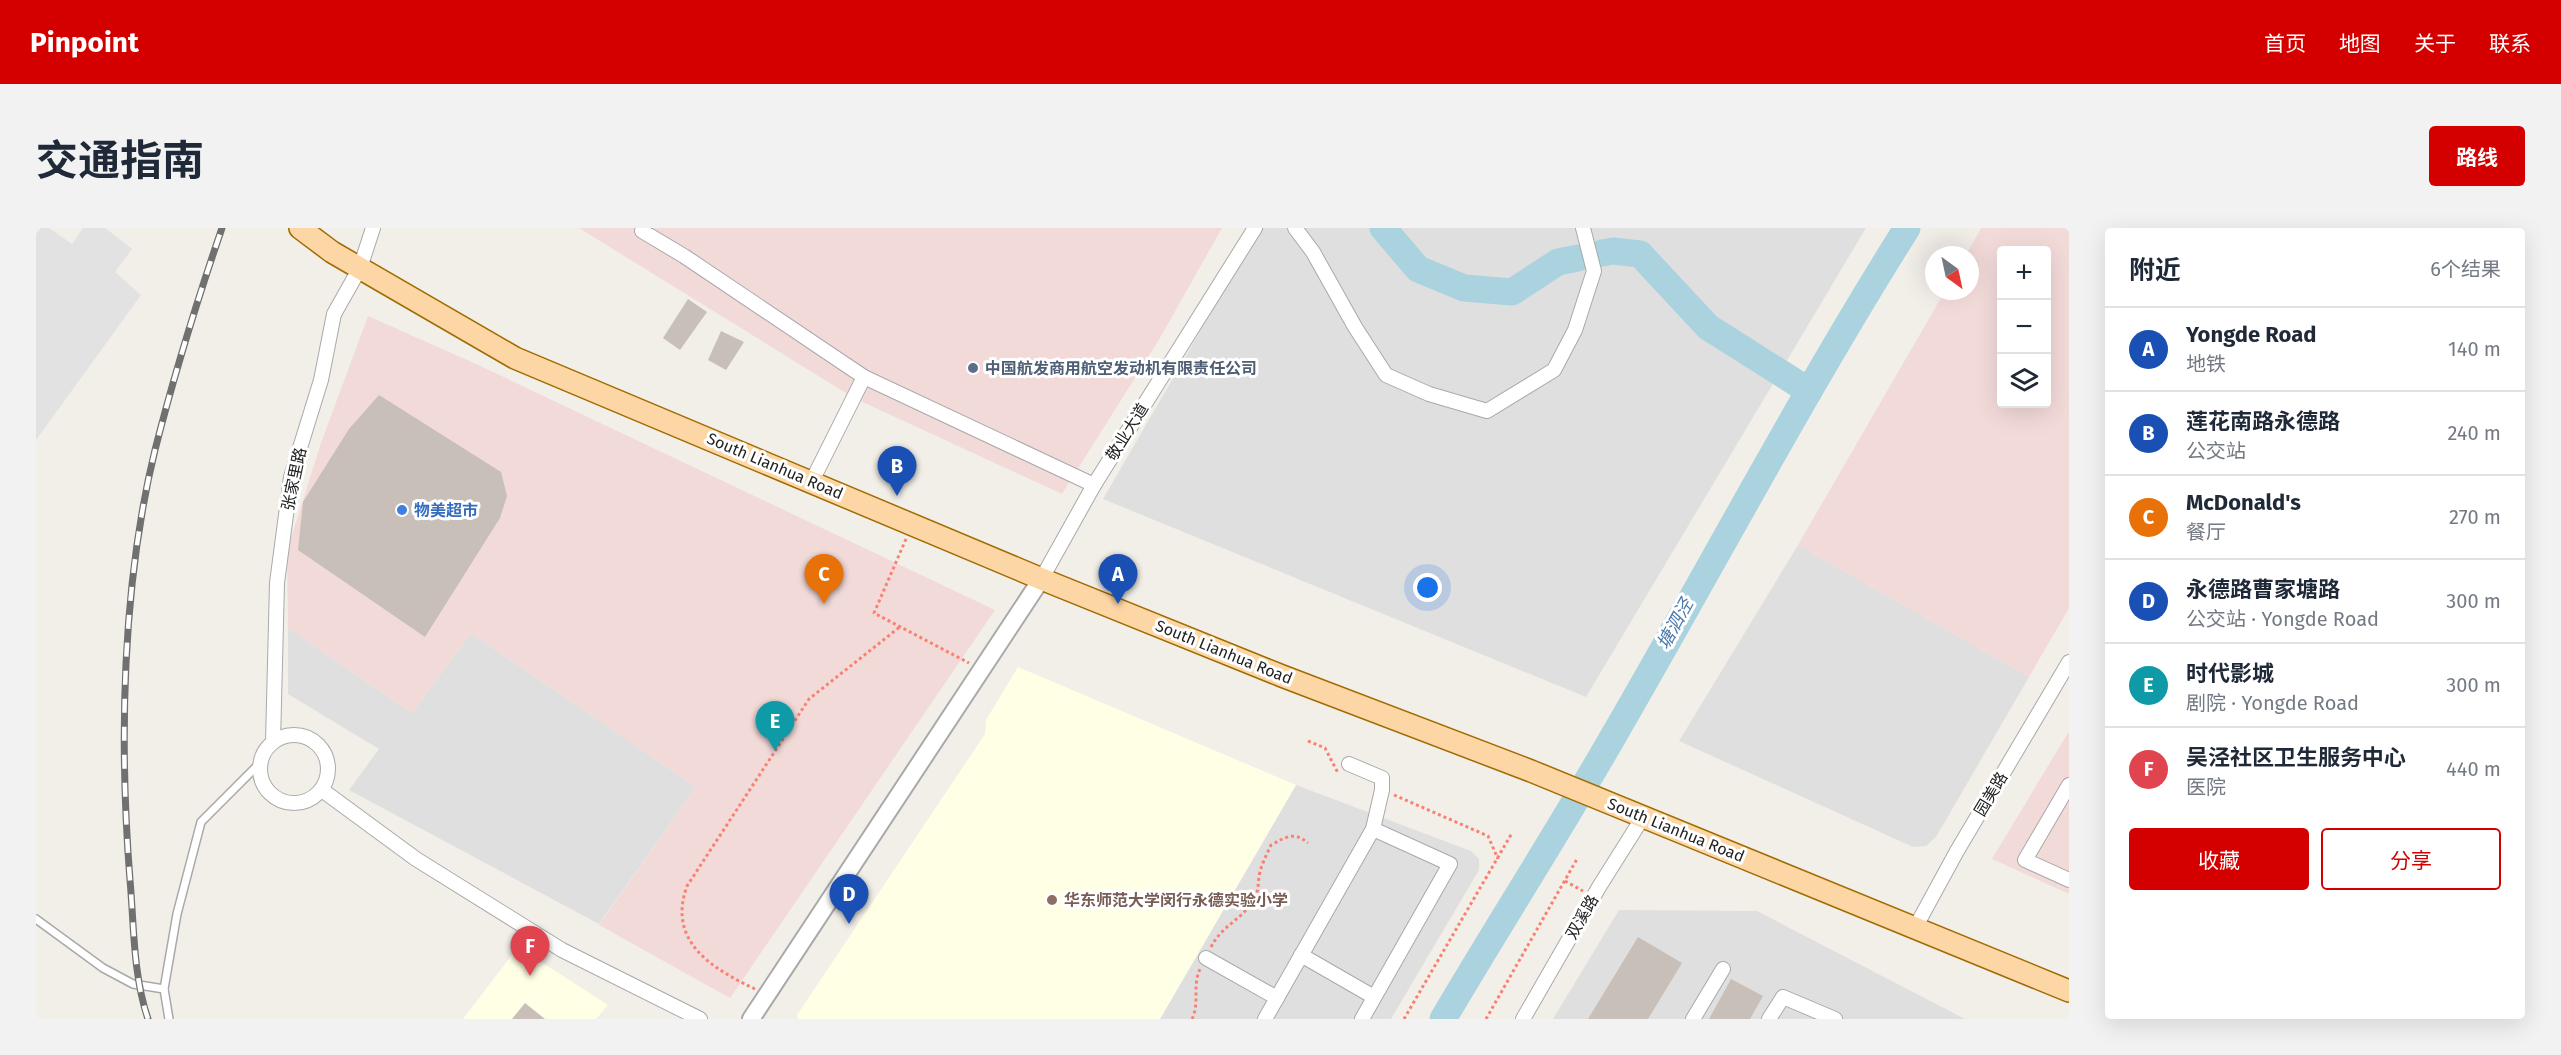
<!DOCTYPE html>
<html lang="zh">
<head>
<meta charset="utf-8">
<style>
  body { margin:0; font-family:"Fira Sans","Noto Sans SC",sans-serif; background:#f2f2f3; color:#1f2937 }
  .controls { position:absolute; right:18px; top:18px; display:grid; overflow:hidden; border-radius:6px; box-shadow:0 6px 24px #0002 }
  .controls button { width:54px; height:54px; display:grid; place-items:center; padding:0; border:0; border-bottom:2px solid #e0e1e3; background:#fff; color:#1f2937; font:30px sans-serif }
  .compass { position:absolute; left:1889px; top:18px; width:54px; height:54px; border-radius:50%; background:#fff; box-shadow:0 6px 24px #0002; rotate:147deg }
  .you { position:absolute; left:1392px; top:360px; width:21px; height:21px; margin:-15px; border:4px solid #fff; border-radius:50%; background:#1a73e8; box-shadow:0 0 0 9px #1a73e833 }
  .badge { display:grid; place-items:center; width:39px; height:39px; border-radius:50%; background:#d40000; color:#fff; font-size:20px; font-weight:700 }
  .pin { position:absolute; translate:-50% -50px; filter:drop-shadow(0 2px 3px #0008) }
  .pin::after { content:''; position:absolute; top:32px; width:21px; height:18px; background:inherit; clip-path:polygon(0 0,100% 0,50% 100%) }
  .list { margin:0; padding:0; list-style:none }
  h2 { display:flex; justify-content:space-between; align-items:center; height:78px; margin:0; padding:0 24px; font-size:26px }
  h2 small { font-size:20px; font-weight:400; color:#747a83 }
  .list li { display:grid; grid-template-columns:39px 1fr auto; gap:18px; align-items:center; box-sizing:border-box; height:84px; padding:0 24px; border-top:2px solid #e0e1e3 }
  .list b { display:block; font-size:22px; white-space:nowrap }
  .list p { margin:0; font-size:20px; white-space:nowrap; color:#747a83 }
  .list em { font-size:20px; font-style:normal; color:#747a83 }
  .actions { display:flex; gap:12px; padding:18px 24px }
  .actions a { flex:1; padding:14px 0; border:2px solid #d40000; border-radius:6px; text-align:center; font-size:21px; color:#d40000 }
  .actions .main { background:#d40000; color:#fff }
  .icon { flex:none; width:33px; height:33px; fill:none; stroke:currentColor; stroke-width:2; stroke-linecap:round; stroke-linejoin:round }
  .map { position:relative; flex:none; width:2033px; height:791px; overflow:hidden; border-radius:6px }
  header { display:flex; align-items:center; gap:36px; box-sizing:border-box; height:84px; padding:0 30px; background:#d40000; color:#fff }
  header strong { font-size:28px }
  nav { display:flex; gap:33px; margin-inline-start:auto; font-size:21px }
  .intro { display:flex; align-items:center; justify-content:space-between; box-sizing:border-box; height:144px; padding:0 36px }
  h1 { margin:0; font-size:42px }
  .button { padding:15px 27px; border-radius:6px; background:#d40000; color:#fff; font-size:21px; font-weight:700 }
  main { display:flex; gap:36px; padding:0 36px }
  aside { flex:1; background:#fff; border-radius:6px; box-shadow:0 6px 24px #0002 }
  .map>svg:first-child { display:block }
  .residential { fill:#e0dfdf }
  .commercial { fill:#f2dad9; fill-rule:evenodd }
  .education { fill:#ffffe5 }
  .parking { fill:#e2e2e2 }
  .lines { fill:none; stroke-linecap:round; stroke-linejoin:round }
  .river { stroke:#aad3df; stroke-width:27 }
  .building { fill:#c7bfb8 }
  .service-casing { stroke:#a9a9a9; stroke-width:10 }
  .minor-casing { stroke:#a9a9a9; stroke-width:16 }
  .tertiary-casing { stroke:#a9a9a9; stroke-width:20 }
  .primary-casing { stroke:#a06b00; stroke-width:24 }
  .path { stroke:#fa8072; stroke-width:3; stroke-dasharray:3 3; stroke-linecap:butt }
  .service { stroke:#fff; stroke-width:7 }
  .minor { stroke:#fff; stroke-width:14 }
  .tertiary { stroke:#fff; stroke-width:16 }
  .primary { stroke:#fcd6a4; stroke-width:21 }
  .rail-casing { stroke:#707070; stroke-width:7 }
  .rail { stroke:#fff; stroke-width:4.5; stroke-dasharray:14; stroke-linecap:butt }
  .service-dot { fill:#5c6f8a; stroke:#fff; stroke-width:2 }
  .shop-dot { fill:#3f7fe0; stroke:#fff; stroke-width:2 }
  .education-dot { fill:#8d6e63; stroke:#fff; stroke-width:2 }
  .labels { text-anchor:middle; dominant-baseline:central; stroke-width:6; stroke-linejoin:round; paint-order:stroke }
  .service-label { font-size:16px; font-weight:bold; fill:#4e5e75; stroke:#fff; text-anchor:start }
  .street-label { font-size:16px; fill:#222; stroke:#fff }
  .shop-label { font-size:16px; font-weight:bold; fill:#366cbe; stroke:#fff; text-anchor:start }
  .education-label { font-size:16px; font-weight:bold; fill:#785e54; stroke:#fff; text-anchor:start }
  .water-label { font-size:18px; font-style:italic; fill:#4a7aab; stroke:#fff }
</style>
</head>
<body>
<header>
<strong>Pinpoint</strong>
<nav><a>首页</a><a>地图</a><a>关于</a><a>联系</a></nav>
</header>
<div class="intro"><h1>交通指南</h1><a class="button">路线</a></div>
<main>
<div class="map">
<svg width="2033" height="791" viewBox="0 0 2033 791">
  <rect width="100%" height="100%" fill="#f2efe9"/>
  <g class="residential">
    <polygon points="1224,0 1830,0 1550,469 1067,271"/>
    <polygon points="1762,317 1993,449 1900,609 1890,618 1877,619 1643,513"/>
    <polygon points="252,400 376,485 435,405 660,559 563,696 313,562 343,521 252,466"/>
    <polygon points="1260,557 1435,623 1443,631 1443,642 1355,791 1124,791"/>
    <polygon points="1583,682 1721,683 1929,791 1517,791"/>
  </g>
  <g class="commercial">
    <polygon points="543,0 1186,0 1124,110 1026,266 818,170"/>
    <path d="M 1945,0 L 2033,0 L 2033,380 L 1993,449 L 1762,317 L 1909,63 L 1934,63 L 1934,27 L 1930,27 ZM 2010,22 L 2010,176 L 1966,176 L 1966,22 Z"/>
    <polygon points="332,88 440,136 959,382 694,770 563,697 660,559 435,405 376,485 252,400 251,323 285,215"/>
    <polygon points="2033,503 2033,666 1956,631"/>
  </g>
  <g class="education">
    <polygon points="982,439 1260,557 1124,791 762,791 761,787 949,506 950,492"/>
    <polygon points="482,719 572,777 560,791 427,791"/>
  </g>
  <polygon class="parking" points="5,0 13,0 36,16 47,0 69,0 96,21 79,44 105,67 0,212 0,6"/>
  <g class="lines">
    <g class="river">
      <polyline points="1347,0 1382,41 1428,60 1476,64 1522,34 1542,30"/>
      <polyline points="1566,25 1577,23 1604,26 1672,99 1773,163"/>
      <path d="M 1407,791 C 1463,696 1523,603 1578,507 C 1676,338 1767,165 1871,0"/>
    </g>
  </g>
  <g class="building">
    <polygon points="652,71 671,84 644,122 627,110"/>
    <polygon points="685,103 708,114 690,142 672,132"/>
    <polygon points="343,167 465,244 471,268 464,290 389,409 262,322 267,274 313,201"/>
    <polygon points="1602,709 1646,735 1612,791 1552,791"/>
    <polygon points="1695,751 1727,768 1714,791 1673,791"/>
    <polygon points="489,775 509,791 476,791"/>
  </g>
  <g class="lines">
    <g class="service-casing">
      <g id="service">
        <polyline points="0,691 67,740 97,756 128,761 133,791"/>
        <polyline points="128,761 141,686 165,594 225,534"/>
      </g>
    </g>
    <g class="minor-casing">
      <g id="minor">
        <polyline points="608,0 606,3 648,28 828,149"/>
        <polyline points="1259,0 1277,24 1319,99 1350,147 1393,166 1451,183 1518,142 1539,102 1558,43 1547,0"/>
        <polyline points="776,253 828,149 1058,257"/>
        <polyline points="1006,350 1058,257 1219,0"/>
        <circle cx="258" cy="541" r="34"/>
        <polyline points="237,514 241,355 255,249 285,152 298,86 324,40 337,0"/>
        <polyline points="2033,557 1989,632 2033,652"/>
        <polyline points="286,562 380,631 526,722 664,791"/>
        <polyline points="1879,700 1921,623 2033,434"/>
        <polyline points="1265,727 1338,769"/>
        <polyline points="1170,730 1241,770"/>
        <polyline points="1229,791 1337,601 1346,562 1346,550 1313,536"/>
        <polyline points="1326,791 1414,636 1337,601"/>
        <polyline points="1487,791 1563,659 1607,589"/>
        <polyline points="1657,791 1687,741"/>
        <polyline points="1733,791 1747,769 1799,791"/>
      </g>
    </g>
    <g class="tertiary-casing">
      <polyline id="tertiary" points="715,791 1006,350"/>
    </g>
    <g class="primary-casing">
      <polyline id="primary" points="264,0 296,24 479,130 1008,352 1246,448 1495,543 2033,763"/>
    </g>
    <g class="path">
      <polyline points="870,311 838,385 933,435"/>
      <polyline points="1272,513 1289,520 1302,545"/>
      <polyline points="1358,567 1452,608 1462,631"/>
      <polyline points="1529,653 1547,663"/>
      <path d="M 1175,719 C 1185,699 1204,692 1216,675 C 1224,664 1221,655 1224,644 C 1226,635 1231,626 1235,617 C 1250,609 1258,603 1272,615"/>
      <path d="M 719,761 C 675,740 631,713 651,658 L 773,471 L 865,398"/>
      <path d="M 1156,791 C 1164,774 1156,758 1164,741"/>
      <polyline points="1368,791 1476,605"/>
      <polyline points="1450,791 1541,631"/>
    </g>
    <use href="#service" class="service"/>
    <use href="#minor" class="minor"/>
    <use href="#tertiary" class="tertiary"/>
    <use href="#primary" class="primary"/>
    <g class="rail-casing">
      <path id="rail" d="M 112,791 C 97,747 98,697 94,652 C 83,513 86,357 119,222 C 138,147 161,73 186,0"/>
    </g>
    <use href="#rail" class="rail"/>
  </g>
  <circle class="service-dot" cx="937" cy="140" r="6"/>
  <circle class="shop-dot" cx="366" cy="282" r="6"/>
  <circle class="education-dot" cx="1016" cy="672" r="6"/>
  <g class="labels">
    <g class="service-label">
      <text x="949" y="140">中国航发商用航空发动机有限责任公司</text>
    </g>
    <g class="street-label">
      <text transform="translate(1091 204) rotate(-58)">敬业大道</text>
      <text transform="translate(739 238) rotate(23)">South Lianhua Road</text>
      <text transform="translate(258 251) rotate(-78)">张家里路</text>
      <text transform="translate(1188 424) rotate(22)">South Lianhua Road</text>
      <text transform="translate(1955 566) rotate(-59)">园美路</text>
      <text transform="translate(1640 602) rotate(22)">South Lianhua Road</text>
      <text transform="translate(1546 689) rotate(-60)">双溪路</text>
    </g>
    <g class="shop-label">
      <text x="378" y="282">物美超市</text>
    </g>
    <g class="education-label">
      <text x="1028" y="672">华东师范大学闵行永德实验小学</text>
    </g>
    <g class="water-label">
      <text transform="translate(1639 396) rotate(-61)">塘泗泾</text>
    </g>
  </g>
</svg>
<div class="controls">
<button>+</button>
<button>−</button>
<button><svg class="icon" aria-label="layers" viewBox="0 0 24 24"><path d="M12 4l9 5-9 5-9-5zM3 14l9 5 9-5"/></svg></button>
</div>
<svg class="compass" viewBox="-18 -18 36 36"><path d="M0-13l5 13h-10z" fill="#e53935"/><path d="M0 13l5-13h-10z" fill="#747a83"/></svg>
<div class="you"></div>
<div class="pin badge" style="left:1082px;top:376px;background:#1a4fb4">A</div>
<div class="pin badge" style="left:861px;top:268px;background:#1a4fb4">B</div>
<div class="pin badge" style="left:788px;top:376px;background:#e8710a">C</div>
<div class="pin badge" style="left:813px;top:696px;background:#1a4fb4">D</div>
<div class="pin badge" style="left:739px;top:523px;background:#0f9aa8">E</div>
<div class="pin badge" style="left:494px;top:748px;background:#e0444e">F</div>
</div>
<aside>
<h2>附近<small>6个结果</small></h2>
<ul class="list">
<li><span class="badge" style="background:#1a4fb4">A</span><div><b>Yongde Road</b><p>地铁</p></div><em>140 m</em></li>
<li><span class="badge" style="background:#1a4fb4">B</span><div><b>莲花南路永德路</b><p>公交站</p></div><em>240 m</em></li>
<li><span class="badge" style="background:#e8710a">C</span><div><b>McDonald's</b><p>餐厅</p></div><em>270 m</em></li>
<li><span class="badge" style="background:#1a4fb4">D</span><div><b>永德路曹家塘路</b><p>公交站 · Yongde Road</p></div><em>300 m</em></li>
<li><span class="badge" style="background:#0f9aa8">E</span><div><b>时代影城</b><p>剧院 · Yongde Road</p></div><em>300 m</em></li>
<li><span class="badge" style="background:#e0444e">F</span><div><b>吴泾社区卫生服务中心</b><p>医院</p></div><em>440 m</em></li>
</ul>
<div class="actions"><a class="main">收藏</a><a>分享</a></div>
</aside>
</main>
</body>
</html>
